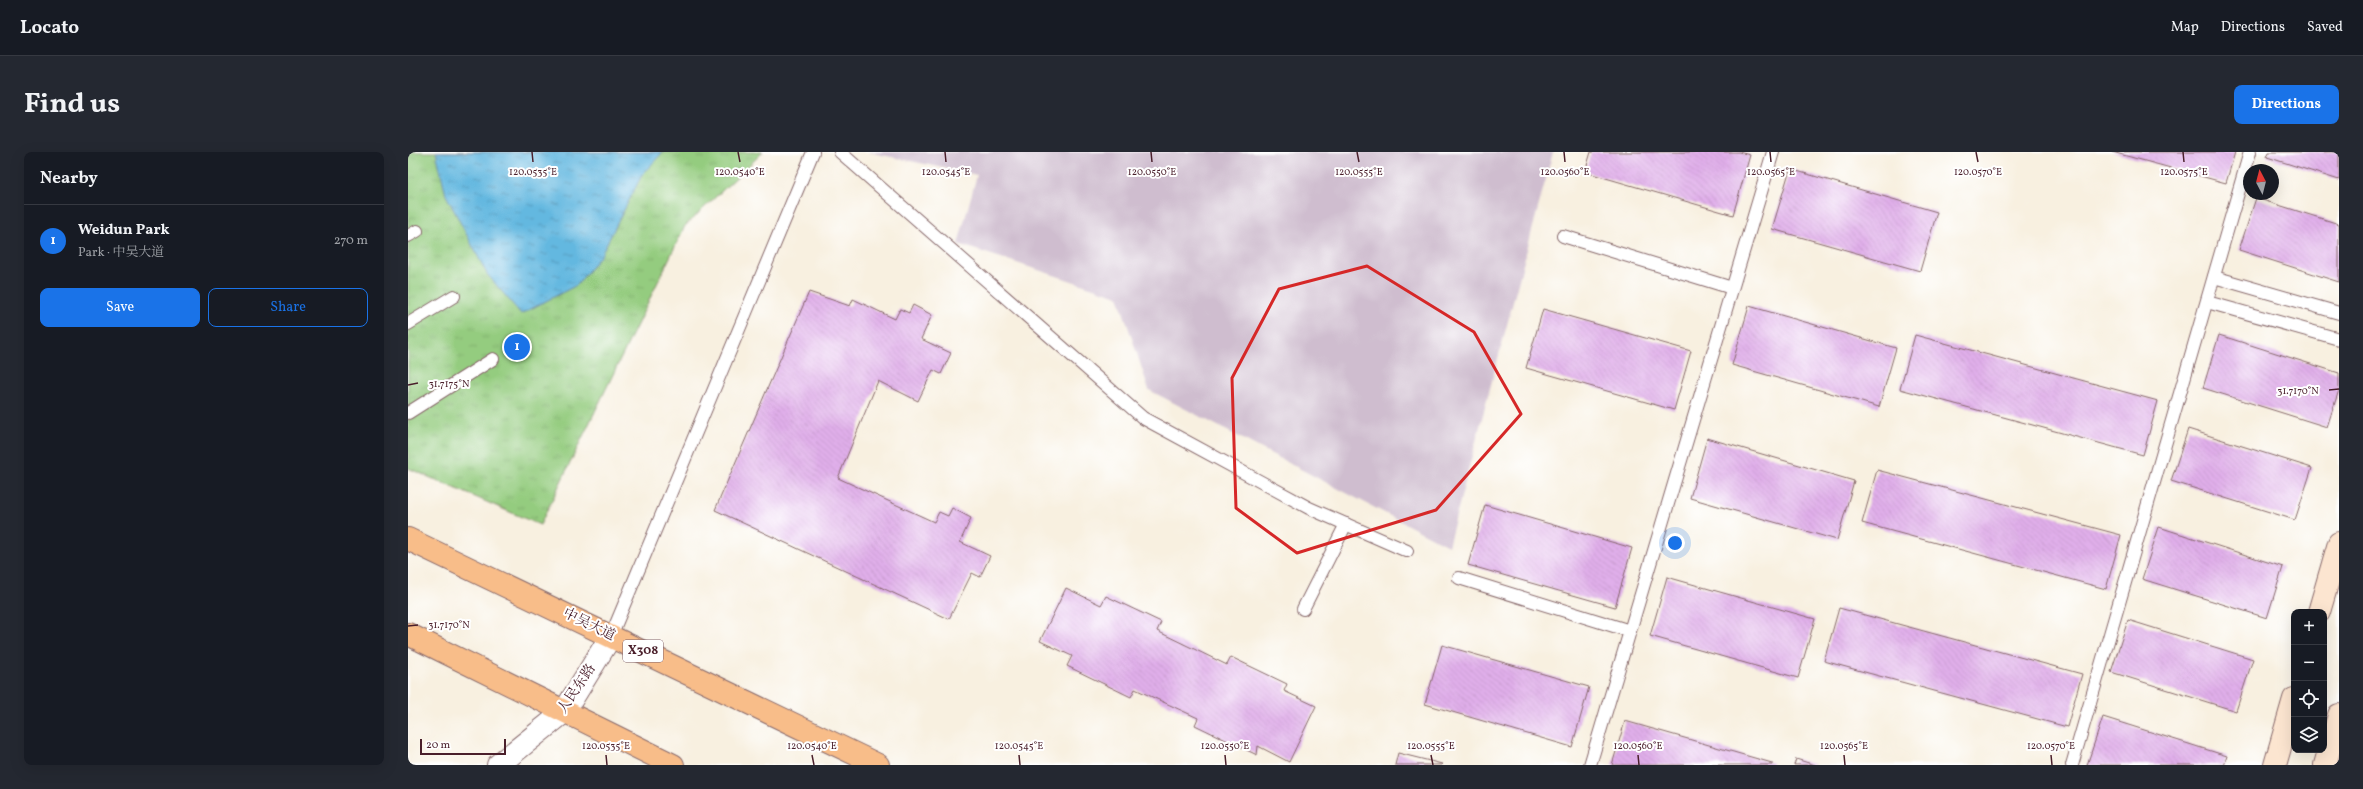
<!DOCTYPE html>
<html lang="en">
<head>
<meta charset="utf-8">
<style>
  body { margin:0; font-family:Vollkorn,"Noto Serif SC",serif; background:#242831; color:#f1f3f6 }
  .controls { position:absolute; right:12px; bottom:12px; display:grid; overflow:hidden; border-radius:8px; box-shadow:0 4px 16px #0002 }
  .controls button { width:36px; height:36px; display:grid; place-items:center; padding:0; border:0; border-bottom:1px solid #363941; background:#171b24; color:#f1f3f6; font:20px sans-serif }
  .compass { position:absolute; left:1835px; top:12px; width:36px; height:36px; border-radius:50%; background:#171b24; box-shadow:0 4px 16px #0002; rotate:353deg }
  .scale { position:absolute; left:12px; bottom:10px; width:86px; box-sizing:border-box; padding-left:4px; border:2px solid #4a1f2b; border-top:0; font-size:11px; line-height:14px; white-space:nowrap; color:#4a1f2b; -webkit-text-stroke:3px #fff; paint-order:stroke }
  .you { position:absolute; left:1267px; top:391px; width:14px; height:14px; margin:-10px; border:3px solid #fff; border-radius:50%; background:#1a73e8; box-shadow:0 0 0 6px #1a73e833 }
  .badge { display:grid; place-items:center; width:26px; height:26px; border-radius:50%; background:#1a73e8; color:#fff; font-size:13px; font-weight:700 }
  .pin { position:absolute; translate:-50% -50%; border:2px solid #fff; box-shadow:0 1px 4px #0006 }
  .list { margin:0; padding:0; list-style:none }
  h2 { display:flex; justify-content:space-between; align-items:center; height:52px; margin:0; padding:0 16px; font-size:17px }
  h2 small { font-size:13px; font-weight:400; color:#9ea1a6 }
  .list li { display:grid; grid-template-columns:26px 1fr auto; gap:12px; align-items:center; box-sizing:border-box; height:72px; padding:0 16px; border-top:1px solid #363941 }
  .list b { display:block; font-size:15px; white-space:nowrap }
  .list p { margin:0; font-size:13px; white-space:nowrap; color:#9ea1a6 }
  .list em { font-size:13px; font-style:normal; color:#9ea1a6 }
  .actions { display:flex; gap:8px; padding:12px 16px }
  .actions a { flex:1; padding:9px 0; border:1px solid #1a73e8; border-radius:8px; text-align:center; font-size:14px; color:#1a73e8 }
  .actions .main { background:#1a73e8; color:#fff }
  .icon { flex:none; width:22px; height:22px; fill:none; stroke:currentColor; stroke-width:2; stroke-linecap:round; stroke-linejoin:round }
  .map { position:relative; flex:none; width:1931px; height:613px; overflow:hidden; border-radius:8px }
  header { display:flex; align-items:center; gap:24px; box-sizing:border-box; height:56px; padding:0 20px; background:#171b24; border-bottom:1px solid #363941 }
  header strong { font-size:19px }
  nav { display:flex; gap:22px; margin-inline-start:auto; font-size:14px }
  .intro { display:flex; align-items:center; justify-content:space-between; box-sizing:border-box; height:96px; padding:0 24px }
  h1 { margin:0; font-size:28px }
  .button { padding:10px 18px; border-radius:8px; background:#1a73e8; color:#fff; font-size:14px; font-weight:700 }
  main { display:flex; gap:24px; padding:0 24px }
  aside { flex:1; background:#171b24; border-radius:8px; box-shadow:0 4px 16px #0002 }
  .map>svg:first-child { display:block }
  .industrial { fill:#cfbdcf }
  .grass { fill:url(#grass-tufts); stroke:#6f7655 }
  .water { fill:url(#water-ripples); stroke:#576c86 }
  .building { fill:url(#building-back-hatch) }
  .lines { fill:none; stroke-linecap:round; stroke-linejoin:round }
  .service-casing { stroke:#87686a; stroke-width:14 }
  .tertiary-casing { stroke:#87686a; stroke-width:24 }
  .secondary-casing { stroke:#87686a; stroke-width:24 }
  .primary-casing { stroke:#87686a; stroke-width:24 }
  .service { stroke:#fff; stroke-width:12 }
  .tertiary { stroke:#fff; stroke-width:22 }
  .secondary { stroke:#fce5d0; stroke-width:22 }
  .primary { stroke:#f8bd89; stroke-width:22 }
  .marked { fill:none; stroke:#d62828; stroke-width:3; stroke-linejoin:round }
  .ticks { fill:none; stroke:#4a1f2b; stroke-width:1.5 }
  .labels { text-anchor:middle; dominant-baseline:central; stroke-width:4; stroke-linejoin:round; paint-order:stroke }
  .shield { fill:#fff; stroke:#80626b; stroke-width:1 }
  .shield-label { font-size:13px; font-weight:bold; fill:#4a1f2b }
  .street-label { font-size:14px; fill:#4a1f2b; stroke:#fff }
  .ticks-label { font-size:10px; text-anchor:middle; fill:#4a1f2b; stroke:#fff; stroke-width:4; stroke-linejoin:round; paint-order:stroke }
</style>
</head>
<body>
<header>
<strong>Locato</strong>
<nav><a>Map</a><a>Directions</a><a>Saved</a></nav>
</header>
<div class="intro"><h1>Find us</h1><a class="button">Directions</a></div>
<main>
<aside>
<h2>Nearby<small></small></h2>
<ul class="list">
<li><span class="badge">1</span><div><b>Weidun Park</b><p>Park · 中吴大道</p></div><em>270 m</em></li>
</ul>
<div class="actions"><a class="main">Save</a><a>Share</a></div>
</aside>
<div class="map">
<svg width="1931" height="613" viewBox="0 0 1931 613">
  <defs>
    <pattern id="grass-tufts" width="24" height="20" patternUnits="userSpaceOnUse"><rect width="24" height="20" fill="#94cc7f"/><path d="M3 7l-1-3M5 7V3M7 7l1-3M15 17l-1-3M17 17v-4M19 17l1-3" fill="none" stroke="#81af6e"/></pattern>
    <pattern id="water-ripples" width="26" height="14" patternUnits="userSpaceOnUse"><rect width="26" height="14" fill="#64b8e0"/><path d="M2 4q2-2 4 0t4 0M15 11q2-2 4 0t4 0" fill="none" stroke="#5495b6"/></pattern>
    <pattern id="building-back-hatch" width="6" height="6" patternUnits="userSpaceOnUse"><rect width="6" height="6" fill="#e0afea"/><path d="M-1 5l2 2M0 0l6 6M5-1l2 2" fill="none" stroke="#c296c9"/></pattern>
  </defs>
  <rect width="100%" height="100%" fill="#fff"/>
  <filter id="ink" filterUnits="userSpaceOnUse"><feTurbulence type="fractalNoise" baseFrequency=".025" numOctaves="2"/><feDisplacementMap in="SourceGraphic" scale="8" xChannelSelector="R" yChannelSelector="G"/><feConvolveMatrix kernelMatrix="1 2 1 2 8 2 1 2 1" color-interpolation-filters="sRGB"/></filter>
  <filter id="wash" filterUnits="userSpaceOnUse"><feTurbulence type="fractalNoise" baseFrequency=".012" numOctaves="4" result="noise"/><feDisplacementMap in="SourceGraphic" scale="16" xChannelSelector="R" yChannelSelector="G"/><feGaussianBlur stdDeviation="0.9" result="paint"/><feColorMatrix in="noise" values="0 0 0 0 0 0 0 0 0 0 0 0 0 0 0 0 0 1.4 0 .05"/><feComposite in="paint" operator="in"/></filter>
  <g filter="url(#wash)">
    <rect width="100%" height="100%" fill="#f8f0e0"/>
    <polygon class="industrial" points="460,0 1145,0 1040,394 741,238 710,144 550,92 569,23"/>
    <polygon class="grass" points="0,0 355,0 277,74 132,373 0,316"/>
    <polygon class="water" points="28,0 255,0 234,23 193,103 169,133 113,162 79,122 38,43"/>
    <g id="blocks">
      <g class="building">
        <polygon points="1183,0 1331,0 1342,3 1325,63 1177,20"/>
        <polygon points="1704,0 1827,0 1818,31"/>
        <polygon points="1861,0 1931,0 1931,28 1859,5"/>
        <polygon points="1382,17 1529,60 1512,119 1364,77"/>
        <polygon points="1848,46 1931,72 1931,130 1831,98"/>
        <polygon points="401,140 442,154 445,147 487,167 492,157 501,161 505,153 524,163 513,187 543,201 533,222 525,218 510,249 470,229 430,326 526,370 531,360 540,364 544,356 563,366 552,390 582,404 572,425 564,421 541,467 307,358"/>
        <polygon points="1341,154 1488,196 1471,255 1324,213"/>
        <polygon points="1135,157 1283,199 1266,258 1118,216"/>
        <polygon points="1507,183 1750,249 1735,303 1492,237"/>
        <polygon points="1811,183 1931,221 1931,238 1919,275 1795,236"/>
        <polygon points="1780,277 1904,316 1887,368 1763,329"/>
        <polygon points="1299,286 1446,329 1429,388 1282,346"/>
        <polygon points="1469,318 1713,383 1698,437 1454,371"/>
        <polygon points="1077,353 1224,396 1207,455 1060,413"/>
        <polygon points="1751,375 1875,415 1859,466 1734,427"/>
        <polygon points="1259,425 1407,467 1390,526 1242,484"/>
        <polygon points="658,436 693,453 698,444 753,470 749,479 819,513 823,505 879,532 876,539 908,554 881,610 850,594 849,603 787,573 790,566 727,537 723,545 659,514 664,504 632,489"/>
        <polygon points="1431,456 1674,522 1659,575 1416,509"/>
        <polygon points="1720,468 1845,507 1828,559 1703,520"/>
        <polygon points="1034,493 1181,535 1164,595 1017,552"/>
        <polygon points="1695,565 1819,604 1816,613 1679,613"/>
        <polygon points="1217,569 1364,611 1364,613 1204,613"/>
        <polygon points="990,601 1034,612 1033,613 987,613"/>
        <polygon points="1388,607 1407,613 1386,613"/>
      </g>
    </g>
  </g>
  <g filter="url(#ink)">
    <use href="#blocks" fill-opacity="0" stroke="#87686a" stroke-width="1"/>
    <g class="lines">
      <g class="service-casing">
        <g id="service">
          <polyline points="432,0 735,266 901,356 999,399"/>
          <polyline points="0,84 9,79"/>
          <polyline points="1155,84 1324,136"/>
          <polyline points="1806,125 1931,161"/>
          <polyline points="1799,150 1931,187"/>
          <polyline points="0,172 46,144"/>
          <polyline points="0,261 85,207"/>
          <polyline points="1051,426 1222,479"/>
          <polyline points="895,457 938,372"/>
          <polyline points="203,484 405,0"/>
          <polyline points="1182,613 1365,0"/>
          <polyline points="1664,613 1842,0"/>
        </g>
      </g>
      <g class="tertiary-casing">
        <polyline id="tertiary" points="90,613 156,560 203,484"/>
      </g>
      <g class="secondary-casing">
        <g id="secondary">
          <polyline points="1911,460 1931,391"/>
          <polyline points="1867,613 1886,547"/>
          <polyline points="1917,613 1931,563"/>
        </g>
      </g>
      <g class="primary-casing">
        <g id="primary">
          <polyline points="0,387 470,613"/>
          <polyline points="0,482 265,613"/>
        </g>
      </g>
      <use href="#service" class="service"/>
      <use href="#tertiary" class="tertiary"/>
      <use href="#secondary" class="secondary"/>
      <use href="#primary" class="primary"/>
    </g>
  </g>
  <path class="marked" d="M 959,114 L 1066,180 L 1113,262 L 1028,358 L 889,401 L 828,356 L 824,226 L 871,137 Z"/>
  <path class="ticks" d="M 124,0 L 125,10M 330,0 L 332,10M 537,0 L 538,10M 743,0 L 744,10M 949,0 L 951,10M 1156,0 L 1157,10M 1362,0 L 1363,10M 1568,0 L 1570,10M 1775,0 L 1776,10M 0,233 L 10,231M 1921,238 L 1931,237M 0,474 L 10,473M 198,603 L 199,613M 404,603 L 406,613M 611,603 L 612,613M 817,603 L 818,613M 1023,603 L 1025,613M 1230,603 L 1231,613M 1436,603 L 1437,613M 1643,603 L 1644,613"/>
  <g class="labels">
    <rect class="shield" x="215" y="488" width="40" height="22" rx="3"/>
    <g class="shield-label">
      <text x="235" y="499">X308</text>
    </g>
    <g class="street-label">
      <text transform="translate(181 473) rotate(26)">中吴大道</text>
      <text transform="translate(169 537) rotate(-56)">人民东路</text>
    </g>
  </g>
  <g class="ticks-label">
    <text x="125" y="23">120.0535°E</text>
    <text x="332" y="23">120.0540°E</text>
    <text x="538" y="23">120.0545°E</text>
    <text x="744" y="23">120.0550°E</text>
    <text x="951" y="23">120.0555°E</text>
    <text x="1157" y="23">120.0560°E</text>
    <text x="1363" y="23">120.0565°E</text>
    <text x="1570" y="23">120.0570°E</text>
    <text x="1776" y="23">120.0575°E</text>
    <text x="41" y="235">31.7175°N</text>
    <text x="1890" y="242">31.7170°N</text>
    <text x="41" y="476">31.7170°N</text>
    <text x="198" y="597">120.0535°E</text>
    <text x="404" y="597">120.0540°E</text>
    <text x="611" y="597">120.0545°E</text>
    <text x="817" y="597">120.0550°E</text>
    <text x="1023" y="597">120.0555°E</text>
    <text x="1230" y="597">120.0560°E</text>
    <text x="1436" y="597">120.0565°E</text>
    <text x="1643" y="597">120.0570°E</text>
  </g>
</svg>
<div class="controls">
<button>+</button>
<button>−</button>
<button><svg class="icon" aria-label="locate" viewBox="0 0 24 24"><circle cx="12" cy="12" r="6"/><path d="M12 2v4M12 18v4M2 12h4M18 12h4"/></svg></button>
<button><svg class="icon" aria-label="layers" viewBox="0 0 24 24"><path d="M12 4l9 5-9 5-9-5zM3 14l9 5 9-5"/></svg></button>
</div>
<svg class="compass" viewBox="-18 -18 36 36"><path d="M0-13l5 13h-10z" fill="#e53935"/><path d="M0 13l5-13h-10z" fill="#9ea1a6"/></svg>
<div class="scale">20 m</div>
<div class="you"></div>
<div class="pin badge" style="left:109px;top:195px">1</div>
</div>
</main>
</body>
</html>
